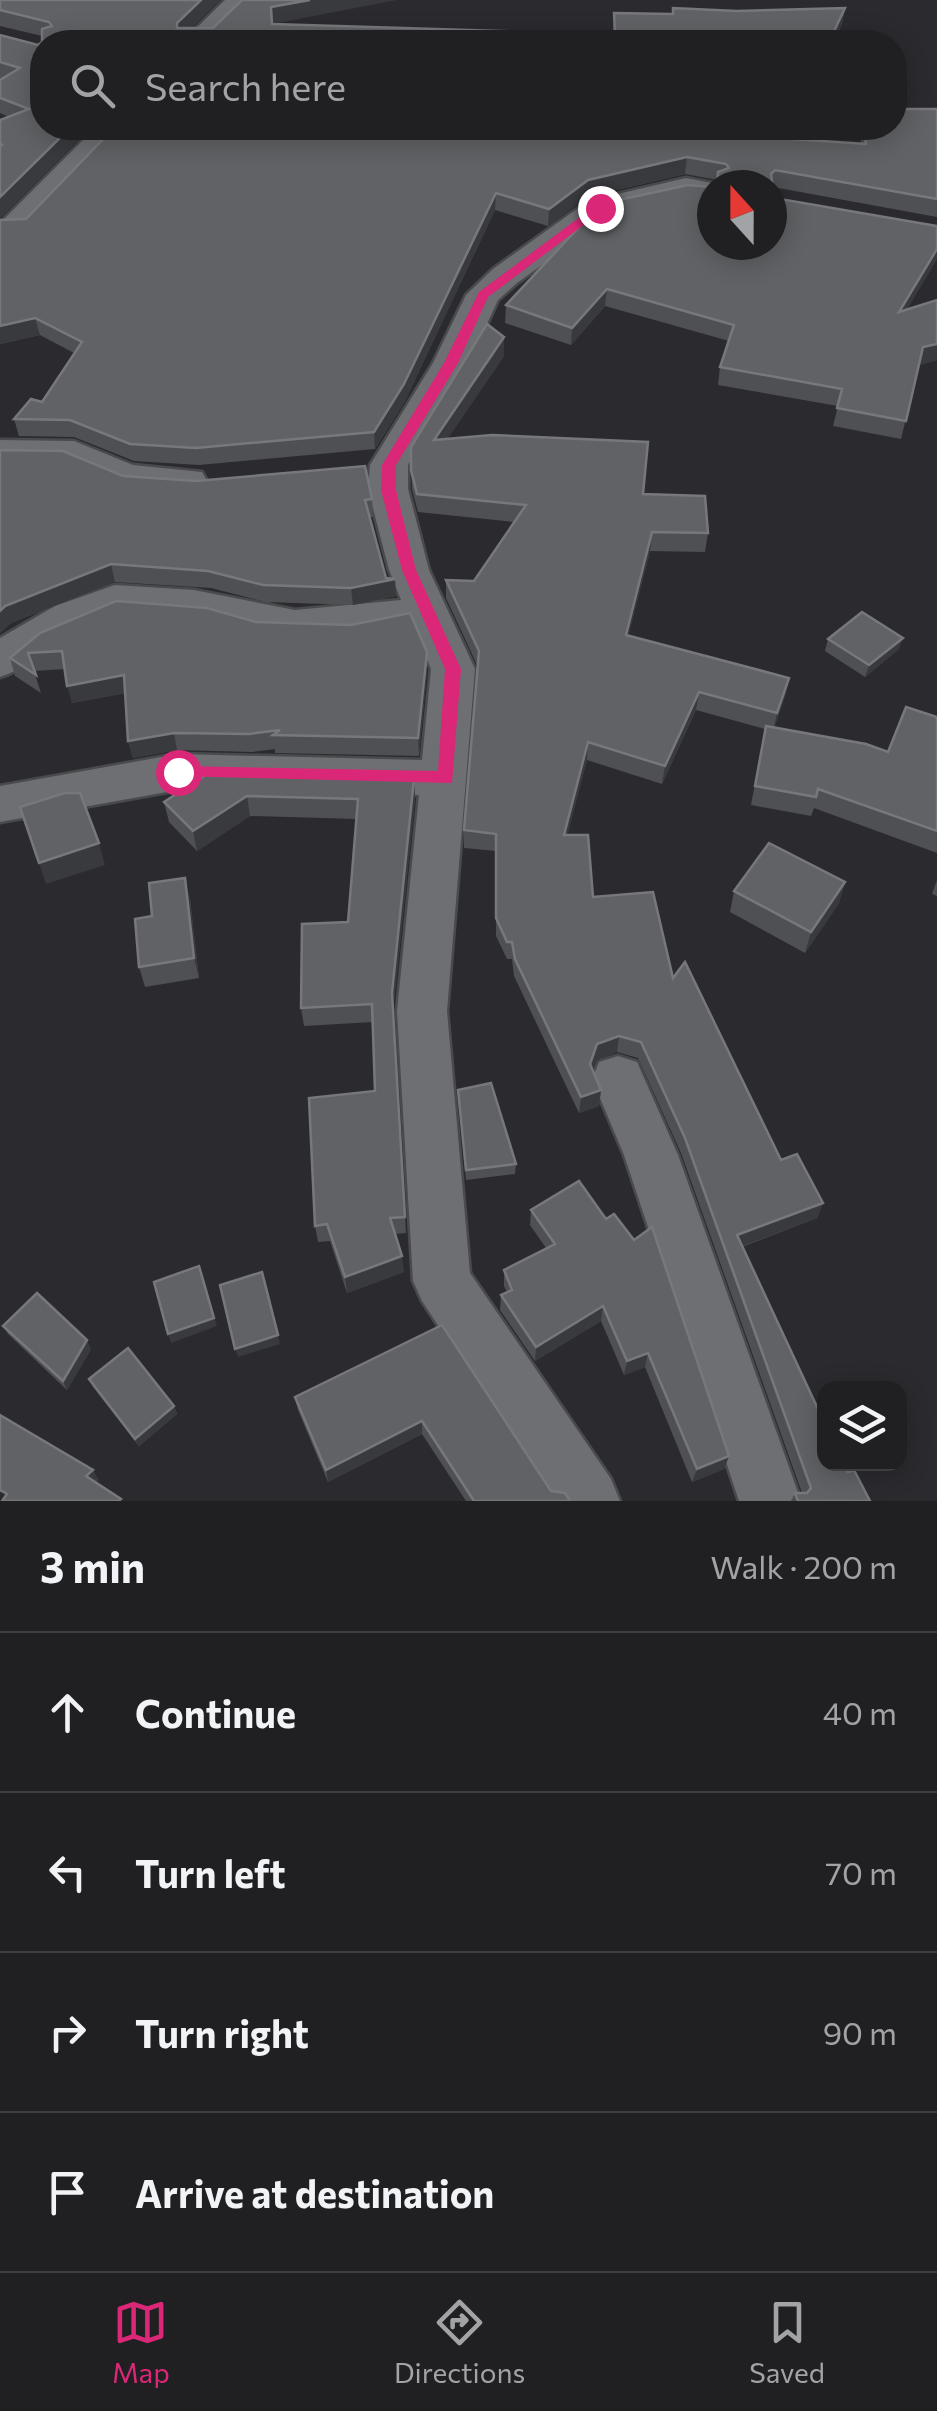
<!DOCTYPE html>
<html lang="en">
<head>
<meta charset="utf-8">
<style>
  body { margin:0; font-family:Commissioner,sans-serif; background:#28282b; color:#f1f3f6 }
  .controls { position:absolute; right:30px; bottom:30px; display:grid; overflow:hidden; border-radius:20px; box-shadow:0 5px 25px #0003 }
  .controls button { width:90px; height:90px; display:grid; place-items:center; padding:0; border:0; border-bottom:2px solid #3d3e41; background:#202023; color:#f1f3f6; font:50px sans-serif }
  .compass { position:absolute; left:697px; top:170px; width:90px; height:90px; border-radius:50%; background:#202023; box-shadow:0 5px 25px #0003; rotate:339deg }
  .stop { position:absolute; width:30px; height:30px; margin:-22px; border:8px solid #db2777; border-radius:50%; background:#fff }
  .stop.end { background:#db2777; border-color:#fff; box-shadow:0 2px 10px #0008 }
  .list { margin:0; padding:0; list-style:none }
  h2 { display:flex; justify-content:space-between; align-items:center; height:130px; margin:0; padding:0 40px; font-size:42px }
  h2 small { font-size:32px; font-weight:400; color:#a2a3a6 }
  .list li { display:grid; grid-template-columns:65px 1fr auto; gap:30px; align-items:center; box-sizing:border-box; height:160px; padding:0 40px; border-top:2px solid #3d3e41 }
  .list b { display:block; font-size:38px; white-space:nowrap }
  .list em { font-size:32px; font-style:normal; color:#a2a3a6 }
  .icon { flex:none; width:55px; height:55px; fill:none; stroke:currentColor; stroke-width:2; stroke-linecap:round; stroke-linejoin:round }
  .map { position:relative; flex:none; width:937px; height:1501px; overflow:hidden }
  .search { position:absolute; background:#202023; box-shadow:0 5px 25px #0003; left:30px; right:30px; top:30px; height:110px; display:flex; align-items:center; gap:25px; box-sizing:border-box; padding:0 35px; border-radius:40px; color:#a2a3a6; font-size:38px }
  .sheet { height:770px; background:#202023 }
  nav { display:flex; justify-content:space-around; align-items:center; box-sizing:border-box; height:140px; border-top:2px solid #3d3e41; background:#202023; font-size:28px; color:#a2a3a6 }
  nav a { display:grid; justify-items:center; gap:5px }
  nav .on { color:#db2777 }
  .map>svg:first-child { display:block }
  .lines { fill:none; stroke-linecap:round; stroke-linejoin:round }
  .minor-casing { stroke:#494a4c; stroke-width:5 }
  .minor { fill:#6e6f73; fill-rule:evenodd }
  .wall { fill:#4e5054 }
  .shaded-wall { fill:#393a3e }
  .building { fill:#606265; stroke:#77787c; stroke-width:2.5 }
  .route { fill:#db2777 }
</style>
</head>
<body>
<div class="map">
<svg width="937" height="1501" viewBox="0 0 937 1501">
  <rect width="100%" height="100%" fill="#2b2b2f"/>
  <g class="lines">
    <g class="minor-casing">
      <g id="minor">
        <polygon points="225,0 255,0 212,42 182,42"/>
        <polygon points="95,128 127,128 27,234 3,234 0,225 3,220"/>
        <path d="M 686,178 L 723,185 L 712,185 L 712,202 L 686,198 L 611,215 L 517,283 L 498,300 L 469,363 L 408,465 L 408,489 L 429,570 L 475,669 L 447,1011 L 470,1273 L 611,1479 L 620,1501 L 553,1501 L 422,1301 L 413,1281 L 397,1011 L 419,795 L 178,790 L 0,822 L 0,786 L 178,754 L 422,760 L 431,669 L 413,627 C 369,637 320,645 275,639 C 259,637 246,631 231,625 C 204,616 142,609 115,615 C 71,623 41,664 0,677 L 0,638 L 55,606 L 115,585 L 194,590 L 295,610 L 401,600 L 389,570 L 368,489 L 370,465 L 433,363 L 466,295 L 493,269 L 588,201 Z"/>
        <polygon points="0,440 74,441 133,465 202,472 207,481 202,490 188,494 127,490 68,465 0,464"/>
        <polygon points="618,1056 637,1062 678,1155 801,1501 739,1501 624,1155 592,1079 599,1062"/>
      </g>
    </g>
    <use href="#minor" class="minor"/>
  </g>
  <g class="wall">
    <polygon points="0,0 220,0 191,28 213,28 272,24 533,39 613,33 614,13 673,14 845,8 842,24 834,42 42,42 42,128 90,128 0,218 0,120 9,117 0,113 0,80 2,78 0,78 0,35 38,45 42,42 42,36 0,26"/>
    <polygon points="899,109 937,109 937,217 773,187 774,198 937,259 907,309 937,300 937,360 919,365 901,439 833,426 838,406 718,385 720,367 729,341 605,306 571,345 505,323 506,305 712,245 717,180 685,174 587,197 548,226 495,210 405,401 375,449 199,465 134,461 74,437 19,436 14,419 42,402 74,353 40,335 0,344 26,219 793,139 861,144 860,128 894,128"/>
    <polygon points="504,337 504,356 447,439 643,494 708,533 705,552 650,551 628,636 789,678 785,696 774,728 888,752 937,717 937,853 814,808 811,816 751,805 765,729 696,710 662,784 587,760 567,835 593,897 673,978 781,1160 823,1203 817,1218 742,1247 848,1472 870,1501 791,1501 795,1493 802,1493 681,1153 638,1058 617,1052 596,1061 592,1069 601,1090 599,1106 579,1113 514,976 512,959 507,959 496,936 496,851 464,848 464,830 478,667 446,598 446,580 474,581 514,522 418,512 412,489 411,447"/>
    <polygon points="0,450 123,476 372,499 373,517 370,517 386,578 396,596 353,605 266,602 211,588 115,582 11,623 0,633"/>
    <polygon points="40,633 427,670 419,756 275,753 275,749 252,752 177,750 133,758 128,741 125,693 72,703 65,669 34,671 41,693 15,676 10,658"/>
    <polygon points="828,639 899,649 865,677 825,651"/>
    <polygon points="414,779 415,799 393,1011 406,1233 395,1234 404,1272 347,1293 330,1241 318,1242 315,1226 375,1091 373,1022 304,1026 301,1008 348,922 357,819 250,816 197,851 169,822 164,802"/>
    <polygon points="937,880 937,896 932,894"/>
    <polygon points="845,882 839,903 805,953 730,912 734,891"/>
    <polygon points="190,899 199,978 145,987 139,967 152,916"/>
    <polygon points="458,1090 516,1164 515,1174 466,1180"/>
    <polygon points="579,1181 729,1456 724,1469 692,1482 645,1367 624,1375 601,1321 535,1361 500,1310 501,1295 507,1292 504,1286 504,1270 546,1248 530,1225 531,1210"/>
    <polygon points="442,1325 551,1491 570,1501 466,1501 422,1434 328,1482 298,1410 295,1397"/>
    <polygon points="3,1326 91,1349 67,1390 8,1334"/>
    <polygon points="89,1379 174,1406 177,1414 139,1446 93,1387"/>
  </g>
  <g class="shaded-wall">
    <polygon points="201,0 220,0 179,39 177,23"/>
    <polygon points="310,0 397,0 272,24 271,7"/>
    <polygon points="845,8 842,24 834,42 829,42"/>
    <polygon points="70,128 90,128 0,218 0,197"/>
    <polygon points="687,157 685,174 587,197 548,226 549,209 588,180"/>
    <polygon points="496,193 495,210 405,401 375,449 374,432"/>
    <polygon points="937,249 937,259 895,329 899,312"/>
    <polygon points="607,289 605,306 571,345 572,328"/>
    <polygon points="35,318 40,335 0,344 0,326"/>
    <polygon points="504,337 504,356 434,459 434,440"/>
    <polygon points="937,344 937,360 919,365 923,347"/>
    <polygon points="652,532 650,551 624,654 626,635"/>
    <polygon points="111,564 115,582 11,623 0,633 0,611 5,606"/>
    <polygon points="395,579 396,596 353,605 351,588"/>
    <polygon points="903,638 899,649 865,677 869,665"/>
    <polygon points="427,652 427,670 419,756 418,738"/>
    <polygon points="124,675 128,693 72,703 67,686"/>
    <polygon points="789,678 785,696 773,731 777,713"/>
    <polygon points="699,692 696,710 662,784 665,766"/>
    <polygon points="174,733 177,750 133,758 128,741"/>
    <polygon points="588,742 587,760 563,853 564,835"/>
    <polygon points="414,779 415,799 393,1011 406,1233 392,993"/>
    <polygon points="247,796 250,816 197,851 193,831"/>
    <polygon points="99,843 105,865 46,884 39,863"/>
    <polygon points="185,878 190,899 199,978 194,958"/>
    <polygon points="845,882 839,903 805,953 811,932"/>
    <polygon points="619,1036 617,1052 596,1061 589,1080 590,1064 597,1044"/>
    <polygon points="601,1090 599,1106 579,1113 581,1097"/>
    <polygon points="823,1203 817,1218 732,1250 737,1235"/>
    <polygon points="402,1256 404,1272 347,1293 345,1277"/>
    <polygon points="202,1275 217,1326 171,1343 168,1334"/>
    <polygon points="603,1306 601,1321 535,1361 536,1347"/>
    <polygon points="278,1335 280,1344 238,1357 235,1349"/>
    <polygon points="87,1340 91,1349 67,1390 63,1381"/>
    <polygon points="648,1353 645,1367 624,1375 627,1361"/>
    <polygon points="174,1406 177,1414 139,1446 135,1439"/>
    <polygon points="422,1421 422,1434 328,1482 326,1470"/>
    <polygon points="729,1456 724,1469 692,1482 697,1469"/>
    <polygon points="93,1470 99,1480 92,1486 86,1476"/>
  </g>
  <g class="building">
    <polygon points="0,0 201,0 177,23 177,28 213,28 242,0 310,0 271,7 272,24 533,32 533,39 615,33 614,13 673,14 673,8 737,11 845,8 829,42 42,42 42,128 70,128 0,197 0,146 2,145 0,143 0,120 29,109 0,98 0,80 20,68 0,62 0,35 38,45 42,42 42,29 52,26 49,22 0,10"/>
    <polygon points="894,104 899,104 899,109 937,109 937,199 775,170 771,174 774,198 937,226 937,249 899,312 937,300 937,344 923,347 906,421 837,408 842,389 720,367 734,325 607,289 572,328 506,305 581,225 614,201 688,185 712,187 712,245 772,245 772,185 717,185 718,172 729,168 726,164 687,157 588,180 549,209 496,193 404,384 374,432 196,448 130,444 70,420 14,419 31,399 42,402 82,342 35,318 0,326 0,220 26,219 114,128 791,128 793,139 866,144 864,128 894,128"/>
    <polygon points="487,324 504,337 434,440 492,435 648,442 643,494 705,496 708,533 652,532 626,635 789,678 777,713 699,692 665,766 588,742 564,835 588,835 593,897 653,892 673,978 685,962 781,1160 797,1154 823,1203 737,1235 824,1422 824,1464 844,1464 848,1472 854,1470 870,1501 798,1501 795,1493 807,1493 811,1488 685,1138 641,1042 619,1036 597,1044 590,1064 601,1090 581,1097 515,959 512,942 507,942 496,918 496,834 464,830 479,651 446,580 474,581 526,505 417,494 411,470 411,447"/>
    <polygon points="0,450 63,451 123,476 196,481 365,466 372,499 365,500 386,578 395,579 351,588 263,585 208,571 111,564 5,606 0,611"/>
    <polygon points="116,601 207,608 256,622 351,625 410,613 427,652 418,738 273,735 280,730 249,734 174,733 128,741 124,675 67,686 62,651 28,653 36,675 10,658 40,633"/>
    <polygon points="862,612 903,638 869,665 828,639"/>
    <polygon points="906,707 937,717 937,831 818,789 816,797 755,786 766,726 866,744 888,752"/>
    <polygon points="207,774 414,779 392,993 405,1217 390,1218 402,1256 345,1277 327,1224 315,1226 309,1098 375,1091 372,1004 301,1008 302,924 348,922 358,799 247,796 193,831 164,802"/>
    <polygon points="65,793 80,793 99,843 39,863 20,807"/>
    <polygon points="769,843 845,882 811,932 734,891"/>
    <polygon points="185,878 194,958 139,967 135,919 152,916 149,883"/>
    <polygon points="491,1083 516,1164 466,1170 458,1090"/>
    <polygon points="579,1181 606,1219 614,1214 634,1240 652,1227 729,1456 697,1469 648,1353 627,1361 603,1306 536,1347 501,1295 512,1290 504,1270 555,1244 531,1210"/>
    <polygon points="199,1266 214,1318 168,1334 154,1282"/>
    <polygon points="262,1272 278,1335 235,1349 220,1285"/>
    <polygon points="37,1293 87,1340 63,1381 3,1326"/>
    <polygon points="442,1325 551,1491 565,1493 570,1501 474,1501 422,1421 326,1470 295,1397"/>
    <polygon points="128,1348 174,1406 135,1439 89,1379"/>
    <polygon points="0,1415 93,1470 86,1476 121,1499 119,1501 2,1501 7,1494 0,1490"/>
  </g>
  <polygon class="route" points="596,205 606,208 488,297 458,363 396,465 396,490 416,570 461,669 452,783 172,776 169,772 178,766 438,771 445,669 402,570 381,490 382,465 444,363 479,292"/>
</svg>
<div class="controls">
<button><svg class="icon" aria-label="layers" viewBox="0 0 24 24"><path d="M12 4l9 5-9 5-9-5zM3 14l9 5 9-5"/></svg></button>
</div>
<svg class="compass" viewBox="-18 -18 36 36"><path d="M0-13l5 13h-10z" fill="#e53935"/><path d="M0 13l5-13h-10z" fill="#a2a3a6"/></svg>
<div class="stop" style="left:178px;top:772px"></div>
<div class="stop end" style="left:600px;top:208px"></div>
<div class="search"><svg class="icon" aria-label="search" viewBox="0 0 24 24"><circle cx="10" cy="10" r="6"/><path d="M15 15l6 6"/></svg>Search here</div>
</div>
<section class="sheet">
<h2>3 min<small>Walk · 200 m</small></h2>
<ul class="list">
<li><svg class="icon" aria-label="ahead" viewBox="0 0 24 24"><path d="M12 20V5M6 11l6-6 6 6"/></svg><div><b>Continue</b></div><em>40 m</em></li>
<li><svg class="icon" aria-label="left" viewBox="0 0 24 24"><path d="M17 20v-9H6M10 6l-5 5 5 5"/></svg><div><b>Turn left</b></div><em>70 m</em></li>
<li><svg class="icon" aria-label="right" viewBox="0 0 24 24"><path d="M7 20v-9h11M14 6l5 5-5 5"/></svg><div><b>Turn right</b></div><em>90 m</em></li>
<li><svg class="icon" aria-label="arrive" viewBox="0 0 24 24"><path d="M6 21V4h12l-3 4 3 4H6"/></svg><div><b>Arrive at destination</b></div></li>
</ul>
</section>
<nav>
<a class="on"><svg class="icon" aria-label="map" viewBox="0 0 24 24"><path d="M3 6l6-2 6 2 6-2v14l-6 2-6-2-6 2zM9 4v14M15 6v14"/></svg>Map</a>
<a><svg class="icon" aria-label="directions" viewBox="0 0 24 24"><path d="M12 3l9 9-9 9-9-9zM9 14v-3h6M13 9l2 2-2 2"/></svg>Directions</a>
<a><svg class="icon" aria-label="saved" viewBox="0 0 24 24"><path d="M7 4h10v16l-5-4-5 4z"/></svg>Saved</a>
</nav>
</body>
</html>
